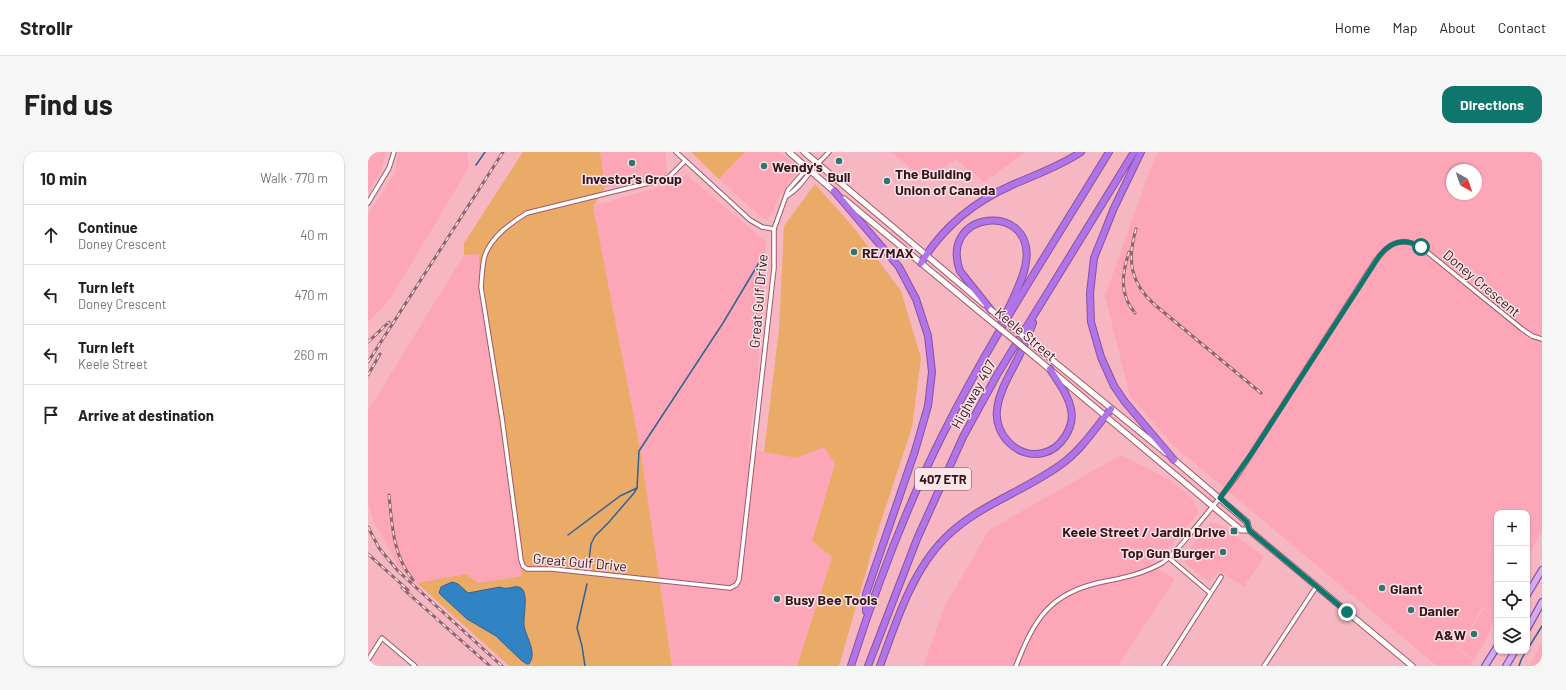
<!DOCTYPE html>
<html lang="en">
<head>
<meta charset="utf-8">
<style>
  body { margin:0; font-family:Barlow,sans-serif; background:#f6f6f6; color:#202124 }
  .controls { position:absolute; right:12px; bottom:12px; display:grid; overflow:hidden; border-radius:8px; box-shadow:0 1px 3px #0004 }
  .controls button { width:36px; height:36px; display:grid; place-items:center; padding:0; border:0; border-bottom:1px solid #e0e0e0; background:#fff; color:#202124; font:20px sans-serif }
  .compass { position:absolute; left:1078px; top:12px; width:36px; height:36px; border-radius:50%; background:#fff; box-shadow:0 1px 3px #0004; rotate:140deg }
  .stop { position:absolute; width:12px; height:12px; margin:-9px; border:3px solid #0f766e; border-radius:50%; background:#fff }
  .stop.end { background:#0f766e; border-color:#fff; box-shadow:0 1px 4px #0008 }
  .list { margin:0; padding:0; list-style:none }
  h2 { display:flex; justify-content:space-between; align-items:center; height:52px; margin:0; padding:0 16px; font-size:17px }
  h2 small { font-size:13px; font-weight:400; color:#757577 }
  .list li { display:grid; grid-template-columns:26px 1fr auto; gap:12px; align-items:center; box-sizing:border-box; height:60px; padding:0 16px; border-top:1px solid #e0e0e0 }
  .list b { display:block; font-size:15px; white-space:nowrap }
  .list p { margin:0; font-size:13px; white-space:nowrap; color:#757577 }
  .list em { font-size:13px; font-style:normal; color:#757577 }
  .icon { flex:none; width:22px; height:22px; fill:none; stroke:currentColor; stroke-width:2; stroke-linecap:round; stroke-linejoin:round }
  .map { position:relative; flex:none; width:1174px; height:514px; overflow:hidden; border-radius:12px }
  header { display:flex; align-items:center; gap:24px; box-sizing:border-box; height:56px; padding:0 20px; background:#fff; border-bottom:1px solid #e0e0e0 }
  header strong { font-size:19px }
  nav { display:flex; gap:22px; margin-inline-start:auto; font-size:14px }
  .intro { display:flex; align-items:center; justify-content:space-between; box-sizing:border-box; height:96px; padding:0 24px }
  h1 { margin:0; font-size:28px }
  .button { padding:10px 18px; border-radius:12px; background:#0f766e; color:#fff; font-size:14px; font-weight:700 }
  main { display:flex; gap:24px; padding:0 24px }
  aside { flex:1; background:#fff; border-radius:12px; box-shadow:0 1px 3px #0004 }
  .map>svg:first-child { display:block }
  .built { fill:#fca6b7; fill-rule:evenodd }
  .green { fill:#eaab68 }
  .water { fill:#3283c4; stroke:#326292 }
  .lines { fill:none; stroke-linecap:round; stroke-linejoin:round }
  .stream { stroke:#326292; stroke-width:1.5 }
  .street-casing { stroke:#9f5968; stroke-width:5.5 }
  .secondary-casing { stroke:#9f5968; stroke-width:7 }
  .primary-casing { stroke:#8553a1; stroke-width:8 }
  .highway-casing { stroke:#8553a1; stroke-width:8 }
  .street { stroke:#fff; stroke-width:3.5 }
  .secondary { stroke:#fff; stroke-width:5 }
  .primary { stroke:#d0acf1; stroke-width:5.5 }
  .highway { stroke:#b174e8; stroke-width:6 }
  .rail-casing { stroke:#91646d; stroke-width:3 }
  .rail { stroke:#fde4e8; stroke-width:1.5; stroke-dasharray:4.5; stroke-linecap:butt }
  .secondary-bridge-casing { stroke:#9f5968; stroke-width:7; stroke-linecap:butt }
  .secondary-bridge { stroke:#fff; stroke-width:5 }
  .route { stroke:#0f766e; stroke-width:5 }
  .poi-dot { fill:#2e766f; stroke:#fde4e8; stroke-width:1.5 }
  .labels { text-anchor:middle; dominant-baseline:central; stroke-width:3; stroke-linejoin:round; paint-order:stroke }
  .shield { fill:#fde4e8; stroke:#6f5459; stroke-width:1 }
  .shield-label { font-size:13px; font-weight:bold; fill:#32161c }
  .poi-label { font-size:14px; font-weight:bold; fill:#32161c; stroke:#fde4e8; text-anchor:start }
  .street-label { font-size:14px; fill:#32161c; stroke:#fde4e8 }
</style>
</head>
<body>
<header>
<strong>Strollr</strong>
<nav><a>Home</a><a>Map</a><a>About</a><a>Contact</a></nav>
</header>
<div class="intro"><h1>Find us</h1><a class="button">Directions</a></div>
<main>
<aside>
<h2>10 min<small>Walk · 770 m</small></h2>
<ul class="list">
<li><svg class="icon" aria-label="ahead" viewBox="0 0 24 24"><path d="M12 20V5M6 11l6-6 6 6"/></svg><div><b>Continue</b><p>Doney Crescent</p></div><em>40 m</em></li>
<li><svg class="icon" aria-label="left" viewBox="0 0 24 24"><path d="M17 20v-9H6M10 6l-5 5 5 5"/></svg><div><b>Turn left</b><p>Doney Crescent</p></div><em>470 m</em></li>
<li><svg class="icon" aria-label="left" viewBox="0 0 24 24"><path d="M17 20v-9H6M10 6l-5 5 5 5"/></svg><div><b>Turn left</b><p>Keele Street</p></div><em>260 m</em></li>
<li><svg class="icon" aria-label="arrive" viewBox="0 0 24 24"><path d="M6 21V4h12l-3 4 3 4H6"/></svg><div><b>Arrive at destination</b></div></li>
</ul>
</aside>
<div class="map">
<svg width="1174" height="514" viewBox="0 0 1174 514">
  <rect width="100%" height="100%" fill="#f6b6c2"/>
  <g class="built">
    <polygon points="0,0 18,0 13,20 0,40"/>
    <polygon points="30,0 99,0 101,15 22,147 0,170 0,63 27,21"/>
    <polygon points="232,0 297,0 299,22 237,36"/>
    <polygon points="377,0 411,0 427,12 430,19 412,43 400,68 392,64 351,27"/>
    <polygon points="523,0 658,0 616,30 588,7 558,29"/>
    <path d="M 791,0 L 1174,0 L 1174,378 L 1159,406 L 1159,361 L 1129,361 L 1129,461 L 1128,463 L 1115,455 L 1089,497 L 1105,509 L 1102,514 L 1069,514 L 806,294 L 762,244 L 737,144 L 785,10 ZM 1084,18 L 1108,18 L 1108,42 L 1084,42 Z"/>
    <polygon points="318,22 398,90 389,227 380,297 429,306 456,295 467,312 444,389 464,405 429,514 304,514 273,301 225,54 306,31"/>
    <polygon points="111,102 111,133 154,424 111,431 98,422 49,431 31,415 5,368 0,348 0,259 96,103"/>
    <polygon points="753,303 802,328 826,348 830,361 801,396 783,411 793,419 807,427 750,514 555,514 577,454 621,378"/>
    <polygon points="843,371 853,373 896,405 876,434 851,419 841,430 818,412 815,404"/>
    <polygon points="1116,456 1127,464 1120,484 1106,508 1091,497"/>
    <polygon points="1174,491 1174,514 1161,514"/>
  </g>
  <g class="green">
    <polygon points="155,0 232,0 237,36 225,54 273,301 304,514 141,514 49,431 98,422 111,431 154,424 111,133 111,102 96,103 96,91"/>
    <polygon points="323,0 377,0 351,27"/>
    <polygon points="447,32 487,77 533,139 553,206 544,275 507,388 471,514 429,514 464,405 444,389 467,312 456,295 429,306 396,300 411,177 416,74"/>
  </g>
  <path class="water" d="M 84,430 L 90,432 L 100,441 L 132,435 C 141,439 147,432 153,436 C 161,442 155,464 156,473 C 157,484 170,500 161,512 L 159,512 L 154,509 L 128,484 L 99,467 L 74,444 L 71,441 L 73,435 Z"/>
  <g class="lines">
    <g class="stream">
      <polyline points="108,13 117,0"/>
      <polyline points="200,383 252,344 269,336"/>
      <polyline points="221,408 223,392 227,384 241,370 266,341 269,336 271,299 355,171 392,109"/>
      <polyline points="1159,498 1174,474"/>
      <polyline points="217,514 214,494 209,476 219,432"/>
      <polyline points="1151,514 1153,508 1158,499"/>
    </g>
    <g class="street-casing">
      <g id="street">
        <polyline points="308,0 382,68 394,75 406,77"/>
        <path d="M 317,9 L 301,25 L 293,28 L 159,61 C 143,71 124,84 117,103 C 114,113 114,125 113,135 L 134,266 L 153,408 L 155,414 L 159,417 L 184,417 L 362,436 L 368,433 L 371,428 L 406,116 L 406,77 L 415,52 L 420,38 L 435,21 L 443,19"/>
        <path d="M 419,44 C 431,36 435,29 443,19 C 448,12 456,6 461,0"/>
        <polyline points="0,51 21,16 26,0"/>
        <polyline points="801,406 842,441"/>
        <polyline points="0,508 14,486 47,514"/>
        <path d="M 648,514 C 666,468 681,441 734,430 C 755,426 775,422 794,411 C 807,402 817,388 827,376 C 842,358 857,340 871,321 L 1006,111 C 1019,93 1031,83 1053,95 L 1154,177 L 1164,184 L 1174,187"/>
        <polyline points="796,514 853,425"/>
        <polyline points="896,514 948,435"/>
      </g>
    </g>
    <g class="secondary-casing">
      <g id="secondary">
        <polyline points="421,0 468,41"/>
        <polyline points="436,0 616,152"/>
        <polyline points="476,47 618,165"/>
        <polyline points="673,199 798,301"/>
        <polyline points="667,205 873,378 881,378 1044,514"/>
        <polyline points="804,306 879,370 881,378"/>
      </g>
    </g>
    <g class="primary-casing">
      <g id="primary">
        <polyline points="1159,443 1174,418"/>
        <polyline points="1159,477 1174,450"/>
        <polyline points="1117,514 1129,495"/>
        <polyline points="1138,514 1147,499"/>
      </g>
    </g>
    <g class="highway-casing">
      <g id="highway">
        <polyline points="773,0 746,56 726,106 722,141 723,170 733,205 746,234 757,250 806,308"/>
        <polyline points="466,39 531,115 548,147 560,184 564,220 560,254 547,299 498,442 498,459"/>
        <path d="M 553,111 C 575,75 604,51 642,34 C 666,23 691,15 713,0"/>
        <path d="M 623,158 L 592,119 C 570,58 667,49 658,110 C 656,128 641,154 633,172"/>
        <path d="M 665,171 C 661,181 657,192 652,202 C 644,219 631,238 629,258 C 626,282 649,307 675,301 C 693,297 707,275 703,257 C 700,242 690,230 682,217"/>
        <path d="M 483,514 C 508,435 537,358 574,284 C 623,186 684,94 741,0"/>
        <polyline points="500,514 549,387 595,285 629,223 766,0"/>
        <path d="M 512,514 C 528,470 544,419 577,386 C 611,352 658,339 695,311 C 714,297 728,275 743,257"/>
      </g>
    </g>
    <use href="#street" class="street"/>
    <use href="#secondary" class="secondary"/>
    <use href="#primary" class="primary"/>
    <use href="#highway" class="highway"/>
    <g class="rail-casing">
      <g id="rail">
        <path d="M 768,77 C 759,108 762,131 787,153 L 893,241"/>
        <path d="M 761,100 C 754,122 751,142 767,161"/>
        <polyline points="0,190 21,170"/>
        <polyline points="0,210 135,0"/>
        <polyline points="0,223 12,202"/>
        <path d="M 21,343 C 24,373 25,404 45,428"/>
        <polyline points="0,375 11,396 30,419 134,514"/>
        <polyline points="0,402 40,438"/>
        <polyline points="34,436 122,514"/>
      </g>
    </g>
    <use href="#rail" class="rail"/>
    <g class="secondary-bridge-casing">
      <g id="secondary-bridge">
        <polyline points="623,158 673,199"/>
        <polyline points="618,165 667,205"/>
      </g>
    </g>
    <use href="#secondary-bridge" class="secondary-bridge"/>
  </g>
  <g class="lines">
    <path class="route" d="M 979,460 L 881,378 L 879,370 L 852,346 L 886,298 L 1012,103 C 1023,89 1037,86 1053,95"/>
  </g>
  <g class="poi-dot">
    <circle cx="471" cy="9" r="4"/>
    <circle cx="264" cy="11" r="4"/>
    <circle cx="396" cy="14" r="4"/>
    <circle cx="519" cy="29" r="4"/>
    <circle cx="486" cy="100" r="4"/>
    <rect x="862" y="375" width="8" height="8" rx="2"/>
    <circle cx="855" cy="400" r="4"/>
    <circle cx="1014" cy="436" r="4"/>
    <circle cx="409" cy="447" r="4"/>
    <circle cx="1043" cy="458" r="4"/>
    <circle cx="1106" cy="482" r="4"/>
  </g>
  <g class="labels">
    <rect class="shield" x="547" y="316" width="56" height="22" rx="3"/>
    <g class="shield-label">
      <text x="575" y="327">407 ETR</text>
    </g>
    <g class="poi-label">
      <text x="404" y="14">Wendy's</text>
      <text x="527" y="21">The Building<tspan x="527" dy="16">Union of Canada</tspan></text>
      <text x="471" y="24" text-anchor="middle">Bull</text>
      <text x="264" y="26" text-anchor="middle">Investor's Group</text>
      <text x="494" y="100">RE/MAX</text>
      <text x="858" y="379" text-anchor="end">Keele Street / Jardin Drive</text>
      <text x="847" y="400" text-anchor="end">Top Gun Burger</text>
      <text x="1022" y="436">Giant</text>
      <text x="417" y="447">Busy Bee Tools</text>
      <text x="1051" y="458">Danier</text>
      <text x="1098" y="482" text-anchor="end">A&amp;W</text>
    </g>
    <g class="street-label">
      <text transform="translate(1114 131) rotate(40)">Doney Crescent</text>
      <text transform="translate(390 149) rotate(-85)">Great Gulf Drive</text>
      <text transform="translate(658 182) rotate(40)">Keele Street</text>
      <text transform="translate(605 242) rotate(-61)">Highway 407</text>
      <text transform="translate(212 410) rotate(5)">Great Gulf Drive</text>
    </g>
  </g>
</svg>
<div class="controls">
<button>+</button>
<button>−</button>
<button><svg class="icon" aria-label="locate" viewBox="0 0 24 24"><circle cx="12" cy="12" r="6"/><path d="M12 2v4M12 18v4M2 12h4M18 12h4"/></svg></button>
<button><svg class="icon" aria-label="layers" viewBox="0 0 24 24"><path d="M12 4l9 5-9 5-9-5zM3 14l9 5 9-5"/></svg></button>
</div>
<svg class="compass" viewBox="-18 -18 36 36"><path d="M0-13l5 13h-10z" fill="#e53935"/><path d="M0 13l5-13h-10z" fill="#757577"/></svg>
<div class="stop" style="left:1053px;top:95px"></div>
<div class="stop end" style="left:979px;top:460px"></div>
</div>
</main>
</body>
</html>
